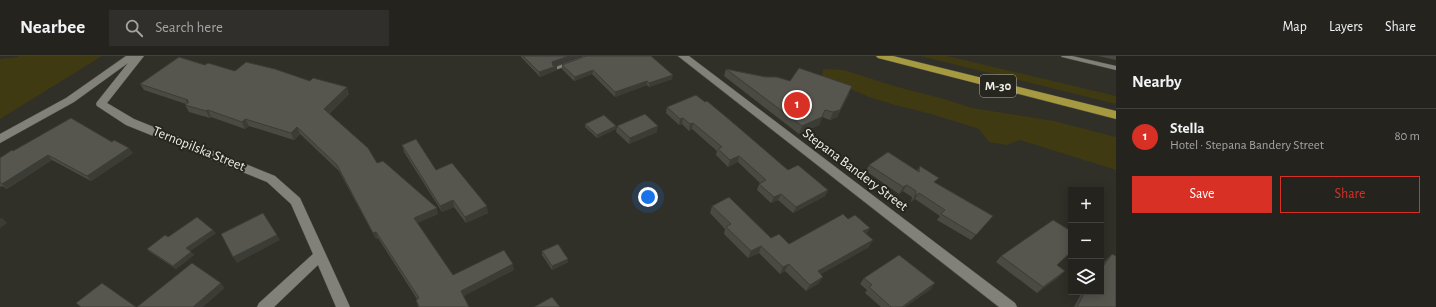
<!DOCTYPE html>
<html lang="en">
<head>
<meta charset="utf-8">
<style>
  body { margin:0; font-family:"Alegreya Sans",sans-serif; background:#302f2b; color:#f1f3f6 }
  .controls { position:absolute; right:12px; bottom:12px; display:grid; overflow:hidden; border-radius:0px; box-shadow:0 2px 10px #0003 }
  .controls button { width:36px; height:36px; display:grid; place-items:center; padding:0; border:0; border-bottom:1px solid #41403c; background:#24231e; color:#f1f3f6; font:20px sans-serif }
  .you { position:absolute; left:648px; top:141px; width:14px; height:14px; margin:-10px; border:3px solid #fff; border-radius:50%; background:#1a73e8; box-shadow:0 0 0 6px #1a73e833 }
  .badge { display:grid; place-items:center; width:26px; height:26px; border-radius:50%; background:#d93025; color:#fff; font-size:13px; font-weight:700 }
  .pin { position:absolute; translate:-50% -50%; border:2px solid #fff; box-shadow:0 1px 4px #0006 }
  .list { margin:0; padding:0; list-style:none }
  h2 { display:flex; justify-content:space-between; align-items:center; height:52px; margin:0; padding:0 16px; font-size:17px }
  h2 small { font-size:13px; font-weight:400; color:#a3a4a4 }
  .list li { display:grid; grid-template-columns:26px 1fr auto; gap:12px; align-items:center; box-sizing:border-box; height:56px; padding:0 16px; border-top:1px solid #41403c }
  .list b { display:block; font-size:15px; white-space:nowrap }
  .list p { margin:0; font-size:13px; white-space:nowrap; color:#a3a4a4 }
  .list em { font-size:13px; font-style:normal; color:#a3a4a4 }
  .actions { display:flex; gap:8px; padding:12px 16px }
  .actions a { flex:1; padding:9px 0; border:1px solid #d93025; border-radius:0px; text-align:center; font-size:14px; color:#d93025 }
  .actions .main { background:#d93025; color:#fff }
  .icon { flex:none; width:22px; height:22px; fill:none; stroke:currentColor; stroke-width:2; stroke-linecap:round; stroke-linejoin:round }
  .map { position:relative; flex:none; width:1116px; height:251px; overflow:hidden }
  header { display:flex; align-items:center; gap:24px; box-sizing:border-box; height:56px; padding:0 20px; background:#24231e; border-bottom:1px solid #41403c }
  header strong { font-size:19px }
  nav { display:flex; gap:22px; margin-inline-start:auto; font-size:14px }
  .search { width:280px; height:36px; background:#302f2b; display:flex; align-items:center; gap:10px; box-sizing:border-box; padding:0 14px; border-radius:0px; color:#a3a4a4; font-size:15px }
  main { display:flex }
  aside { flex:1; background:#24231e }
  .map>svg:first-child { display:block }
  .green { fill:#3f3a12 }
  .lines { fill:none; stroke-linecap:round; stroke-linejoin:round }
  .lane-casing { stroke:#4c4b45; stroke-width:1 }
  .street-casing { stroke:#4c4b45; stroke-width:1 }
  .highway-casing { stroke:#4c4b45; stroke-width:1 }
  .lane { fill:#828179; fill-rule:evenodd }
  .street { fill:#828179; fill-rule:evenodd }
  .highway { fill:#a69a40; fill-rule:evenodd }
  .wall { fill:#4a4a43 }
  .shaded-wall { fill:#3c3c37 }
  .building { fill:#56564e; stroke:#3c3c37 }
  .labels { text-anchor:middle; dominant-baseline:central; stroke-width:4; stroke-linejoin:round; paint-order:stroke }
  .shield { fill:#26251e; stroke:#b3b2ad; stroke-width:1 }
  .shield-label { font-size:13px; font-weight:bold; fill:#efeeea }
  .street-label { font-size:14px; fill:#efeeea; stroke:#26251e }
</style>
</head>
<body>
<header>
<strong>Nearbee</strong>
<div class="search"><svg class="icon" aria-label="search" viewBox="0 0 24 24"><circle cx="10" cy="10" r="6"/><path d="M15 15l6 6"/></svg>Search here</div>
<nav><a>Map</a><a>Layers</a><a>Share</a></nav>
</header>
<main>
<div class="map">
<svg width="1116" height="251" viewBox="0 0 1116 251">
  <rect width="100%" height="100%" fill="#302f28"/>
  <g class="green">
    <polygon points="17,0 102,0 0,63 0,3 19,1"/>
    <polygon points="920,0 947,0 1116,40 1116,48"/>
    <polygon points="823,13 844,14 894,30 944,43 972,52 1054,65 1116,81 1116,114 1020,84 1007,89 989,86 979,73 931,58 895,49 869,41 822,21"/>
  </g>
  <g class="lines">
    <g class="lane-casing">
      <g id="lane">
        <polygon points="585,0 594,0 558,13 554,13 553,12"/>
        <polygon points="1061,0 1072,0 1116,10 1116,14 1062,1"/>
      </g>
    </g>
    <g class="street-casing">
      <g id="street">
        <polygon points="126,0 144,0 107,47 134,63 275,120 300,142 350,251 336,251 318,209 274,251 257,251 259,247 313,198 291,148 267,126 126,69 97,50 96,48 97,46 128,7 74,46 0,87 0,78 66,42"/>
        <polygon points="678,0 689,0 1015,247 1017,251 999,251"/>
      </g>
    </g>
    <g class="highway-casing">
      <polygon id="highway" points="876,0 893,0 1116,55 1116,63 878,2"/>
    </g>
    <use href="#lane" class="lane"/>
    <use href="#street" class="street"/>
    <use href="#highway" class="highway"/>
  </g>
  <g class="wall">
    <polygon points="521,0 581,0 555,10 557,10 557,14 540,21 521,1"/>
    <polygon points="1098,0 1116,0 1116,4"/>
    <polygon points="205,9 235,15 310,25 349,38 329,58 377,107 438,158 417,167 453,219 514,214 463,240 469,251 418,251 416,244 417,243 378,182 376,183 339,115 300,78 294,84 249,70 245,73 211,61 210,62 189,56 185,49 186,48 144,34 140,28"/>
    <polygon points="562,9 672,23 649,31 647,29 615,41 592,18 574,25 562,13"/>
    <polygon points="726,13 790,25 849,38 837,61 830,64 822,61 819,69 799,78 724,20"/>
    <polygon points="667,51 788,114 828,134 825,140 793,157 778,144 771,147 757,134 759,128 760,127 738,106 728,111 716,99 717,95 692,73 689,75 682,68 679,69 666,57"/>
    <polygon points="585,68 616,73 597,82 585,71"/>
    <polygon points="617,70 657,76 629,88 616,76"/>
    <polygon points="402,89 436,114 488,157 466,167 454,151 442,156 404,96"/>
    <polygon points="13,95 133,97 91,125 52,104 7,133 2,130 0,131 0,102"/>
    <polygon points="869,109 917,115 920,110 936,127 993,160 971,184 937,164 940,160 915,143 911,146 912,141 903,135 899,138 866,115"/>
    <polygon points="712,150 771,182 789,188 848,163 870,172 866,178 869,191 821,218 819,227 806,235 785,215 780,218 759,197 748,202 724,178 725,173 710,157"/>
    <polygon points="216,177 190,195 194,199 176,213 150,196 147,193 168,181"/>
    <polygon points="542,195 568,203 568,206 552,214 542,199"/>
    <polygon points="1112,198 1116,251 1074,251 1082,236 1101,236 1101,210 1106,204"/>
    <polygon points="1001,200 1057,209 1059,221 1037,237 996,206"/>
    <polygon points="864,222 931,233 905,251 881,251 865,237 867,234 860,228"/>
  </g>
  <g class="shaded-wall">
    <polygon points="569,0 581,0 552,11 552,6"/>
    <polygon points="557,10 557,14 540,21 539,16"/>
    <polygon points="593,14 592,18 574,25 575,21"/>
    <polygon points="673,19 672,23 649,31 649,27"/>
    <polygon points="647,25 647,29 615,41 615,36"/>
    <polygon points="852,30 837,61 830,64 833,56"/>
    <polygon points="347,31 349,38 326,60 324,53"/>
    <polygon points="208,54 211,61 210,62 206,55"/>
    <polygon points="825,54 819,69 799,78 802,70"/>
    <polygon points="683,62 682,68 679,69 680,63"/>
    <polygon points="245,63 249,70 245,73 242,66"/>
    <polygon points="693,67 692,73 689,75 690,68"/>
    <polygon points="616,70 616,73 597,82 597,79"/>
    <polygon points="658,70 657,76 629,88 630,82"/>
    <polygon points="297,71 300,78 294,84 291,77"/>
    <polygon points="129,92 133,97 91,125 87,120"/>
    <polygon points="48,99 52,104 7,133 2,128"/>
    <polygon points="739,100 738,106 728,111 730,104"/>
    <polygon points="907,129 903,135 899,138 903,131"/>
    <polygon points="828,134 825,140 793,157 796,151"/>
    <polygon points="919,137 915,143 911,146 915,140"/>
    <polygon points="781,138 778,144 771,147 774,141"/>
    <polygon points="453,144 454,151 442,156 440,150"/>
    <polygon points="487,150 488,157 466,167 465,161"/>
    <polygon points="437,152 438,158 415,168 414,162"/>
    <polygon points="2,162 7,167 0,172 0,163"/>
    <polygon points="870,172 865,179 863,175"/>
    <polygon points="213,174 216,177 189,196 186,192"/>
    <polygon points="376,176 378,182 376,183 373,177"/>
    <polygon points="277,179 280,184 237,207 233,201"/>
    <polygon points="873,184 869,191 814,222 818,215"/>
    <polygon points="761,190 759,197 748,202 751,195"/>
    <polygon points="191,196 194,199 176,213 173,210"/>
    <polygon points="568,203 568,206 552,214 552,210"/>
    <polygon points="513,208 514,214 462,241 461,235"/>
    <polygon points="789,208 785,215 780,218 783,211"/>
    <polygon points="1065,215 1059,221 1037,237 1043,231"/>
    <polygon points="823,221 819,227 806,235 810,229"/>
    <polygon points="221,227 225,232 203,251 193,251"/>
    <polygon points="935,227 931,233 905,251 902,251"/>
  </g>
  <g class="building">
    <polygon points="523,0 569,0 552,6 553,10 557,10 539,16"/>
    <polygon points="586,0 651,0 673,19 649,27 647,25 615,36 593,14 575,21 562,9"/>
    <polygon points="179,1 205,9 208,7 235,15 246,6 275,13 310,25 313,22 347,31 324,53 368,92 377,107 383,105 437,152 414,162 453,219 504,194 513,208 461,235 469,251 419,251 416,244 419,242 376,176 373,177 337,109 297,71 291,77 245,63 242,66 208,54 206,55 185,49 189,46 186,45 188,44 140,28"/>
    <polygon points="799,12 852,30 840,54 833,56 825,54 822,61 802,70 726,13 765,21 777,21 790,25"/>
    <polygon points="696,39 705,46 707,45 731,65 788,114 798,109 828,134 796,151 781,138 774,141 759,128 766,124 739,100 730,104 718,93 722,91 693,67 690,68 683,62 680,63 667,51"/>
    <polygon points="645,58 658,70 630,82 617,70"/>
    <polygon points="604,59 616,70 597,79 585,68"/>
    <polygon points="71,62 112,86 114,84 129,92 87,120 48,99 2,128 0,126 0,102 12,94 13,95"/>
    <polygon points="416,83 436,114 452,107 487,150 465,161 453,144 440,150 402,89"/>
    <polygon points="888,96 919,116 920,110 939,122 934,126 993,160 976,179 941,158 945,154 919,137 915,140 916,135 907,129 903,131 869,109"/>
    <polygon points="729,141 771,182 779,178 789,188 843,158 848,163 855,159 870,172 863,175 873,184 818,215 823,221 810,229 789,208 783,211 761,190 751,195 726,171 731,168 712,150"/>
    <polygon points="263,157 277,179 233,201 221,178"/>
    <polygon points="197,161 213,174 186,192 191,196 173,210 147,193 165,179 168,181"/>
    <polygon points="1053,164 1071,175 1071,196 1057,209 1065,215 1043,231 1001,200"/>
    <polygon points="558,188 568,203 552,210 542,195"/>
    <polygon points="1112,198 1116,200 1116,251 1077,251 1085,236 1101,236 1101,213"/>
    <polygon points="899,199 935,227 902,251 891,251 869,231 872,229 864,222"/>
    <polygon points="192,207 221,227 193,251 137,251"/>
    <polygon points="102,227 136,251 81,251 76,247"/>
    <polygon points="552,241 560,251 534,251"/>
  </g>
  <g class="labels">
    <rect class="shield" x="980" y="19" width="36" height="22" rx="3"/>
    <g class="shield-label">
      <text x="998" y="30">М-30</text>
    </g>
    <g class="street-label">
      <text transform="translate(199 93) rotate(22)">Ternopilska Street</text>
      <text transform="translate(855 114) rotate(37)">Stepana Bandery Street</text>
    </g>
  </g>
</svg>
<div class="controls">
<button>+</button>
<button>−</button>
<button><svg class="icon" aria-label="layers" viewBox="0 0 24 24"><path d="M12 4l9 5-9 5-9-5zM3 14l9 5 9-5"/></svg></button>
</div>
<div class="you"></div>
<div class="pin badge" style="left:797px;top:49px">1</div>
</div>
<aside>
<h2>Nearby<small></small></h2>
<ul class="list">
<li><span class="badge">1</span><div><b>Stella</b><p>Hotel · Stepana Bandery Street</p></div><em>80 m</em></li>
</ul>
<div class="actions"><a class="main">Save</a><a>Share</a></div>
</aside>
</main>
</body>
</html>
